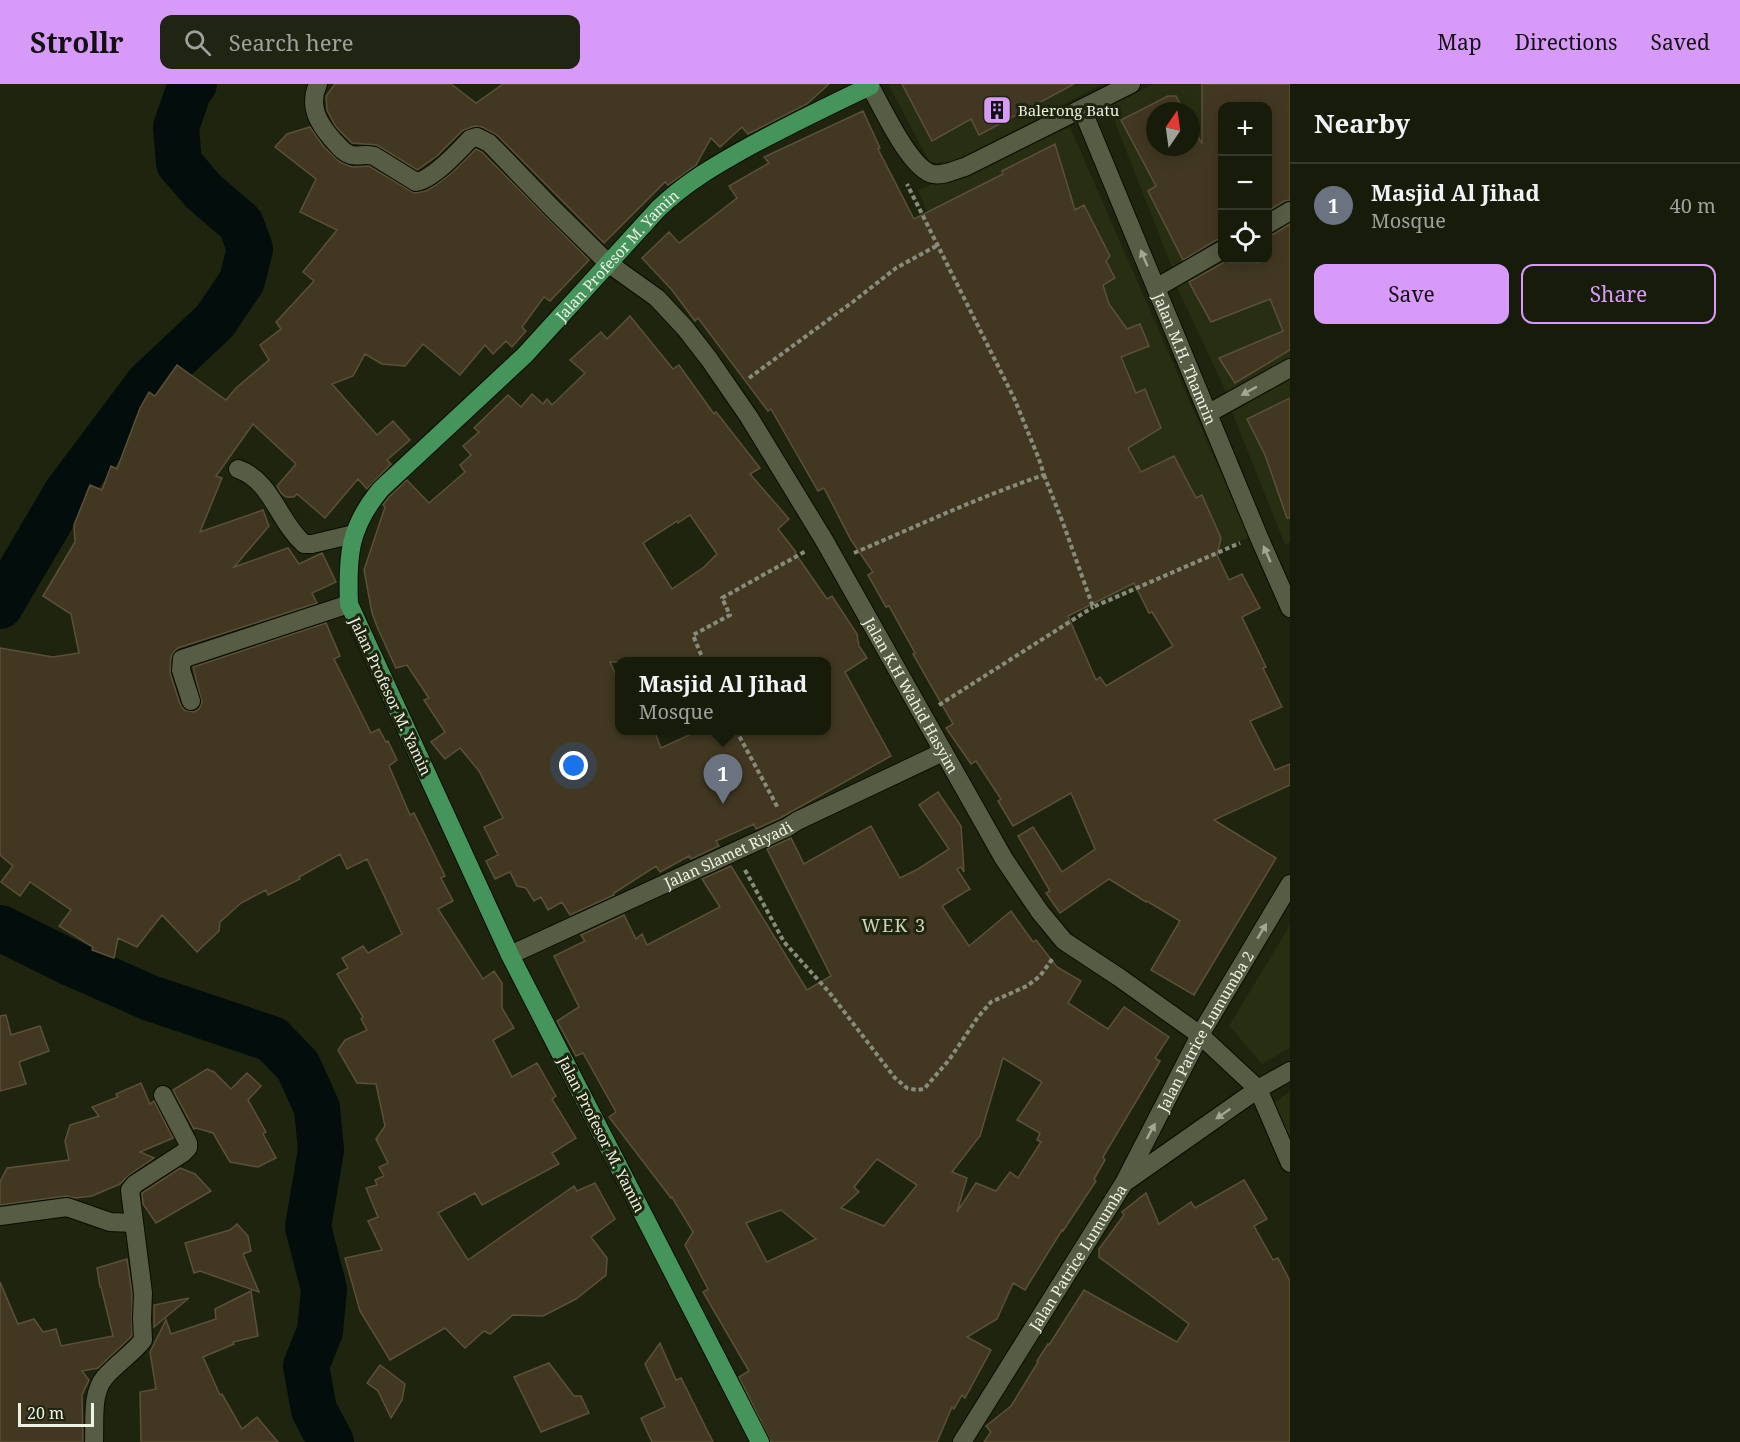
<!DOCTYPE html>
<html lang="en">
<head>
<meta charset="utf-8">
<style>
  body { margin:0; font-family:"Noto Serif",serif; background:#202413; color:#f1f3f6 }
  .controls { position:absolute; right:18px; top:18px; display:grid; overflow:hidden; border-radius:12px; box-shadow:0 3px 15px #0003 }
  .controls button { width:54px; height:54px; display:grid; place-items:center; padding:0; border:0; border-bottom:2px solid #36392b; background:#171b0a; color:#f1f3f6; font:30px sans-serif }
  .compass { position:absolute; left:1146px; top:18px; width:54px; height:54px; border-radius:50%; background:#171b0a; box-shadow:0 3px 15px #0003; rotate:13deg }
  .scale { position:absolute; left:18px; bottom:15px; width:76px; box-sizing:border-box; padding-left:6px; border:3px solid #eef2e4; border-top:0; font-size:16px; line-height:21px; white-space:nowrap; color:#eef2e4; -webkit-text-stroke:4px #1f240e; paint-order:stroke }
  .you { position:absolute; left:574px; top:682px; width:21px; height:21px; margin:-15px; border:4px solid #fff; border-radius:50%; background:#1a73e8; box-shadow:0 0 0 9px #1a73e833 }
  .badge { display:grid; place-items:center; width:39px; height:39px; border-radius:50%; background:#d89af8; color:#fff; font-size:20px; font-weight:700 }
  .pin { position:absolute; translate:-50% -50px; filter:drop-shadow(0 2px 3px #0008) }
  .pin::after { content:''; position:absolute; top:32px; width:21px; height:18px; background:inherit; clip-path:polygon(0 0,100% 0,50% 100%) }
  .popup { position:absolute; left:615px; top:573px; width:216px; height:78px; box-sizing:border-box; display:grid; place-content:center; border-radius:12px; background:#171b0a; filter:drop-shadow(0 2px 4px #0005); font-size:20px; white-space:nowrap; color:#9ea19c }
  .popup b { font-size:22px; color:#f1f3f6 }
  .popup::after { content:''; position:absolute; left:50%; top:100%; margin-left:-12px; border:12px solid transparent; border-top-color:#171b0a }
  .list { margin:0; padding:0; list-style:none }
  h2 { display:flex; justify-content:space-between; align-items:center; height:78px; margin:0; padding:0 24px; font-size:26px }
  h2 small { font-size:20px; font-weight:400; color:#9ea19c }
  .list li { display:grid; grid-template-columns:39px 1fr auto; gap:18px; align-items:center; box-sizing:border-box; height:84px; padding:0 24px; border-top:2px solid #36392b }
  .list b { display:block; font-size:22px; white-space:nowrap }
  .list p { margin:0; font-size:20px; white-space:nowrap; color:#9ea19c }
  .list em { font-size:20px; font-style:normal; color:#9ea19c }
  .actions { display:flex; gap:12px; padding:18px 24px }
  .actions a { flex:1; padding:14px 0; border:2px solid #d89af8; border-radius:12px; text-align:center; font-size:21px; color:#d89af8 }
  .actions .main { background:#d89af8; color:#111 }
  .icon { flex:none; width:33px; height:33px; fill:none; stroke:currentColor; stroke-width:2; stroke-linecap:round; stroke-linejoin:round }
  .map { position:relative; flex:none; width:1290px; height:1358px; overflow:hidden }
  header { display:flex; align-items:center; gap:36px; box-sizing:border-box; height:84px; padding:0 30px; background:#d89af8; color:#111 }
  header strong { font-size:28px }
  nav { display:flex; gap:33px; margin-inline-start:auto; font-size:21px }
  .search { width:420px; height:54px; background:#202413; display:flex; align-items:center; gap:15px; box-sizing:border-box; padding:0 21px; border-radius:12px; color:#9ea19c; font-size:22px }
  main { display:flex }
  aside { flex:1; background:#171b0a }
  .map>svg:first-child { display:block }
  .built { fill:#282e11; fill-rule:evenodd }
  .lines { fill:none; stroke-linecap:round; stroke-linejoin:round }
  .river { stroke:#030d0c; stroke-width:46 }
  .building { fill:#423822; stroke:#5b5039; stroke-width:1.5; fill-rule:evenodd }
  .minor-casing { stroke:#090d00; stroke-width:20 }
  .major-casing { stroke:#090d00; stroke-width:20 }
  .path { stroke:#888d7b; stroke-width:4; stroke-dasharray:4.5 3; stroke-linecap:butt }
  .minor { stroke:#575d45; stroke-width:18 }
  .major { stroke:#44945b; stroke-width:18 }
  .oneway { fill:#a2a894 }
  .labels { text-anchor:middle; dominant-baseline:central; stroke-width:6; stroke-linejoin:round; paint-order:stroke }
  .poi-label { font-size:15px; fill:#eef2e4; stroke:#1f240e; text-anchor:start }
  .street-label { font-size:15px; fill:#eef2e4; stroke:#1f240e }
  .quarter-label { font-size:18px; letter-spacing:1.5px; fill:#ced5ba; stroke:#1f240e }
</style>
</head>
<body>
<header>
<strong>Strollr</strong>
<div class="search"><svg class="icon" aria-label="search" viewBox="0 0 24 24"><circle cx="10" cy="10" r="6"/><path d="M15 15l6 6"/></svg>Search here</div>
<nav><a>Map</a><a>Directions</a><a>Saved</a></nav>
</header>
<main>
<div class="map">
<svg width="1290" height="1358" viewBox="0 0 1290 1358">
  <rect width="100%" height="100%" fill="#1f240e"/>
  <g class="built">
    <polygon points="888,0 1102,0 956,78 930,79"/>
    <path d="M 1153,0 L 1290,0 L 1290,116 L 1268,129 L 1268,22 L 1222,22 L 1222,156 L 1173,186 L 1109,23 ZM 1155,27 L 1191,27 L 1191,63 L 1155,63 Z"/>
    <polygon points="1070,43 1249,453 1103,522 1083,489 918,106"/>
    <polygon points="1290,134 1290,277 1228,312 1175,199 1222,176 1268,176 1268,147"/>
    <polygon points="1290,295 1290,458 1285,461 1232,328"/>
    <polygon points="1290,841 1290,964 1262,980 1229,942"/>
    <polygon points="1290,1008 1290,1062 1272,1020"/>
  </g>
  <g class="lines">
    <g class="river">
      <polyline points="0,522 67,408 148,300 215,237 242,197 250,165 241,140 203,107 179,79 176,43 189,6 194,0"/>
      <polyline points="0,844 73,880 150,914 272,955 298,982 317,1024 321,1066 308,1143 324,1205 320,1247 306,1282 314,1326 331,1358"/>
    </g>
  </g>
  <g class="building">
    <polygon points="335,0 451,0 476,19 503,0 829,0 807,20 748,50 742,43 720,63 711,54 696,81 668,101 665,98 604,159 497,51 482,43 474,42 462,47 437,72 417,86 377,61 352,59 336,43 327,26 326,12"/>
    <polygon points="902,0 1074,0 979,51 971,35 932,57"/>
    <polygon points="1202,0 1290,0 1290,116 1284,117 1268,127 1268,22 1222,22 1222,155 1216,156 1183,176 1148,107 1156,102 1121,36 1168,12 1176,12 1184,27 1155,27 1155,63 1191,63 1191,40 1202,60"/>
    <path d="M 863,27 L 880,64 L 878,65 L 914,135 L 1003,90 L 1002,87 L 1055,60 L 1075,126 L 1084,121 L 1110,172 L 1106,177 L 1115,194 L 1103,201 L 1109,220 L 1127,245 L 1140,240 L 1149,262 L 1121,273 L 1136,309 L 1145,305 L 1161,344 L 1128,364 L 1141,388 L 1174,372 L 1196,414 L 1202,411 L 1221,454 L 1217,471 L 1229,496 L 1242,490 L 1260,524 L 1242,533 L 1266,583 L 1263,584 L 1282,623 L 1250,637 L 1275,686 L 1290,680 L 1290,701 L 1214,736 L 1276,774 L 1194,911 L 1151,886 L 1180,837 L 1147,817 L 1146,818 L 1109,795 L 1060,829 L 1046,809 L 1050,807 L 1018,752 L 1033,743 L 1062,788 L 1095,765 L 1071,709 L 1013,742 L 998,717 L 1001,715 L 976,677 L 971,680 L 946,644 L 953,640 L 913,570 L 915,569 L 889,522 L 886,523 L 868,491 L 873,488 L 851,456 L 824,404 L 818,407 L 771,325 L 768,327 L 698,234 L 695,237 L 672,206 L 642,174 L 669,148 L 679,159 L 737,114 L 729,102 L 769,79 L 764,73 ZM 1134,499 L 1149,529 L 1152,528 L 1173,562 L 1106,602 L 1100,593 L 1096,596 L 1068,532 Z"/>
    <polygon points="310,43 324,63 340,78 352,83 369,82 414,109 426,107 436,101 453,88 476,65 482,68 589,176 550,217 544,213 522,243 526,247 512,263 506,257 493,270 485,261 460,291 423,260 405,282 382,280 365,270 353,292 332,300 377,351 393,337 410,356 387,376 391,380 367,405 358,395 325,434 297,410 294,413 286,413 281,409 277,402 296,380 253,340 216,392 222,394 200,448 263,426 269,442 234,483 288,464 299,480 322,469 336,498 312,509 317,519 178,564 173,569 171,574 170,589 180,620 184,626 194,628 199,625 202,619 193,583 326,539 340,572 334,575 371,649 379,645 386,658 388,657 397,676 389,682 410,731 414,729 445,792 441,794 453,817 438,825 483,895 494,887 502,899 502,924 514,944 493,956 512,993 537,979 556,1012 552,1015 576,1054 552,1069 559,1080 482,1121 475,1109 438,1129 468,1176 574,1102 577,1107 595,1099 615,1135 591,1153 607,1174 606,1191 576,1215 543,1232 513,1231 490,1250 484,1247 465,1264 445,1244 390,1276 360,1227 345,1174 382,1166 368,1137 378,1133 366,1104 377,1101 375,1096 384,1092 379,1083 388,1079 376,1055 385,1042 376,1000 357,999 338,966 345,956 367,946 361,935 363,933 337,890 348,884 342,874 363,862 368,869 402,850 367,775 347,785 340,770 299,793 300,795 268,811 266,806 241,819 220,838 219,847 197,868 162,831 137,863 118,854 114,874 92,866 93,863 59,842 71,826 30,798 20,812 1,798 13,782 0,771 0,564 53,573 79,569 71,530 43,512 75,458 74,441 90,401 102,406 111,382 117,385 140,324 149,308 155,312 177,281 226,316 236,304 269,276 260,261 281,245 276,238 314,197 303,188 337,146 300,128 316,95 275,63 287,50"/>
    <polygon points="1290,140 1290,266 1235,299 1219,274 1283,247 1270,215 1211,238 1189,198 1228,176 1268,176 1268,151 1274,150"/>
    <path d="M 630,232 L 673,285 L 679,281 L 714,330 L 716,328 L 760,384 L 750,390 L 789,435 L 778,445 L 796,468 L 795,469 L 827,515 L 832,512 L 857,550 L 859,562 L 867,574 L 845,588 L 891,672 L 780,734 L 756,745 L 754,740 L 716,757 L 719,762 L 691,775 L 689,772 L 660,788 L 656,782 L 614,809 L 614,811 L 570,831 L 562,818 L 548,826 L 541,813 L 534,817 L 526,804 L 517,802 L 510,788 L 495,795 L 486,777 L 498,771 L 484,743 L 503,734 L 479,687 L 460,664 L 445,675 L 431,658 L 445,648 L 424,616 L 429,614 L 407,581 L 396,584 L 378,545 L 372,529 L 364,486 L 385,423 L 383,421 L 389,413 L 407,396 L 429,419 L 465,388 L 460,381 L 471,371 L 463,362 L 479,348 L 474,344 L 508,311 L 521,323 L 532,310 L 543,320 L 547,315 L 552,321 L 585,289 L 570,276 L 601,248 L 607,255 ZM 690,431 L 717,470 L 704,483 L 672,505 L 643,459 L 677,437 L 678,439 ZM 610,578 L 826,578 L 826,646 L 700,646 L 661,664 L 654,646 L 620,646 L 620,599 Z"/>
    <polygon points="1290,314 1290,434 1287,434 1265,371 1247,335"/>
    <path d="M 938,708 L 961,742 L 964,788 L 961,783 L 957,785 L 970,805 L 942,822 L 969,862 L 1011,827 L 1033,858 L 1036,856 L 1057,883 L 1081,897 L 1068,919 L 1108,945 L 1124,923 L 1169,953 L 1155,974 L 1160,977 L 1103,1073 L 1105,1076 L 1094,1095 L 1096,1097 L 1063,1147 L 1062,1146 L 1025,1206 L 1013,1199 L 997,1235 L 967,1253 L 991,1266 L 965,1314 L 962,1311 L 954,1325 L 952,1323 L 937,1358 L 771,1358 L 739,1293 L 749,1287 L 703,1208 L 708,1205 L 685,1161 L 693,1148 L 672,1113 L 671,1114 L 609,1033 L 616,1028 L 583,969 L 576,972 L 557,937 L 579,923 L 554,872 L 585,857 L 581,851 L 624,831 L 636,855 L 642,850 L 647,861 L 720,823 L 702,795 L 731,782 L 807,906 L 831,892 L 767,765 L 791,754 L 804,780 L 871,742 L 900,794 L 918,785 L 949,765 L 919,721 ZM 1003,974 L 1042,998 L 1017,1036 L 1040,1049 L 1037,1056 L 1041,1058 L 1018,1094 L 1010,1088 L 996,1107 L 976,1099 L 957,1128 L 967,1094 L 952,1088 L 980,1052 ZM 877,1075 L 917,1101 L 884,1142 L 841,1124 L 859,1108 L 854,1103 ZM 781,1126 L 816,1155 L 767,1178 L 746,1139 Z"/>
    <polygon points="6,931 11,951 40,942 49,967 19,978 26,1000 0,1007 0,932"/>
    <polygon points="207,985 214,988 231,1005 247,989 261,1002 248,1016 266,1048 263,1050 276,1074 258,1083 230,1078 213,1049 196,1044 194,1045 173,1006"/>
    <polygon points="141,999 150,1020 154,1017 173,1054 140,1068 154,1074 129,1091 120,1100 92,1112 75,1114 66,1112 0,1121 0,1098 7,1084 69,1076 65,1057 70,1041 99,1032 92,1023 118,1013 116,1010"/>
    <polygon points="180,1084 195,1090 211,1107 156,1139 143,1120 142,1109"/>
    <polygon points="1244,1096 1267,1135 1254,1142 1273,1176 1278,1174 1290,1197 1290,1358 984,1358 991,1348 986,1342 1011,1322 1038,1278 1037,1277 1048,1260 1049,1261 1084,1206 1177,1258 1189,1240 1099,1173 1099,1165 1124,1131 1122,1128 1146,1109 1159,1140 1191,1118 1195,1124"/>
    <polygon points="237,1140 248,1152 251,1167 243,1170 259,1208 200,1187 194,1189 185,1159 230,1146"/>
    <polygon points="127,1175 132,1209 132,1252 98,1284 82,1287 89,1296 82,1311 83,1358 0,1358 0,1198 18,1240 34,1235 43,1248 56,1245 61,1262 113,1252 101,1203 100,1203 97,1184"/>
    <polygon points="251,1207 258,1252 233,1258 234,1260 203,1273 220,1311 222,1310 242,1345 257,1333 278,1358 141,1358 140,1308 156,1305 150,1268 166,1236 171,1250 216,1235 215,1225"/>
    <polygon points="189,1214 154,1243 154,1221"/>
    <polygon points="660,1259 676,1296 681,1294 713,1358 652,1358 641,1334 665,1323 645,1280"/>
    <polygon points="549,1279 574,1312 581,1312 589,1329 541,1348 514,1293"/>
    <polygon points="380,1281 405,1300 402,1316 391,1334 378,1307 367,1299"/>
  </g>
  <g class="lines">
    <g class="minor-casing">
      <g id="minor">
        <path id="s1" d="M 318,0 C 308,22 318,39 333,56 C 338,61 343,69 351,71 C 359,73 366,69 374,72 L 416,98 C 433,95 458,68 470,55 L 477,53 L 489,59 L 495,65 L 551,123 L 608,179 L 657,214 L 685,244 L 709,275 L 749,333 L 824,456 L 1004,775 L 1040,828 L 1064,857 L 1120,894 L 1200,951 L 1258,1005 L 1290,1079"/>
        <path d="M 870,2 C 882,23 910,85 933,90 C 944,92 954,86 965,83 L 1131,0"/>
        <path id="s2" d="M 1082,25 L 1258,451 L 1290,524"/>
        <polyline points="1268,140 1290,127"/>
        <polyline points="1156,204 1222,166"/>
        <polyline points="1209,329 1290,284"/>
        <path d="M 238,385 C 272,397 278,437 304,460 L 312,460 L 354,450"/>
        <polyline points="191,617 181,586 182,575 349,520"/>
        <path id="s3" d="M 510,871 L 788,743 L 797,737 L 943,668"/>
        <path id="s4" d="M 1125,1097 L 1200,951 L 1290,800"/>
        <polyline points="0,1132 67,1123 110,1138 133,1139"/>
        <path d="M 94,1358 C 95,1338 91,1309 105,1293 C 117,1279 132,1270 143,1256 L 142,1235 L 143,1209 L 130,1106 L 135,1100 L 183,1069 L 188,1064 L 188,1059 L 163,1011"/>
        <path id="s5" d="M 962,1358 L 1124,1099 L 1258,1005 L 1290,987"/>
      </g>
    </g>
    <g class="major-casing">
      <g id="major">
        <path id="s6" d="M 760,1358 L 510,871 L 349,520 C 347,472 349,443 381,405 L 525,271 L 658,125 C 686,98 716,81 750,62 C 789,41 830,21 870,2 L 870,0"/>
      </g>
    </g>
    <g class="path">
      <polyline points="749,294 854,217 896,184 938,161"/>
      <polyline points="1044,391 1063,439 1093,523 1240,459"/>
      <path d="M 854,469 C 917,442 979,413 1044,391 L 1039,375 L 1014,314 L 907,100"/>
      <polyline points="704,578 693,551 730,531 722,514 806,467"/>
      <polyline points="939,621 1093,523"/>
      <polyline points="736,646 778,724"/>
      <polyline points="745,786 784,858 829,908 895,994 907,1004 917,1006 924,1005 949,976 978,933 991,918 1027,902 1040,892 1053,874"/>
    </g>
    <use href="#minor" class="minor"/>
    <use href="#major" class="major"/>
  </g>
  <defs><path id="oneway-solid" d="M-6-.8H1V-3.2L6.5 0L1 3.2V.8H-6Z" transform="scale(1.5)"/></defs>
  <g class="oneway">
    <use href="#oneway-solid" transform="translate(1144 174) rotate(-113)"/>
    <use href="#oneway-solid" transform="translate(1249 307) rotate(151)"/>
    <use href="#oneway-solid" transform="translate(1267 470) rotate(-114)"/>
    <use href="#oneway-solid" transform="translate(1262 847) rotate(-59)"/>
    <use href="#oneway-solid" transform="translate(1223 1030) rotate(145)"/>
    <use href="#oneway-solid" transform="translate(1151 1047) rotate(-62)"/>
  </g>
  <defs>
    <g id="building-square" transform="scale(1.5)"><rect x="-9" y="-9" width="18" height="18" rx="4" fill="#d89af8" stroke="#1f240e"/><path d="M-4-6H4V6H1V3H-1V6H-4ZM-2.5-4.3h1.7v1.8h-1.7ZM.8-4.3h1.7v1.8H.8ZM-2.5-1h1.7V.8h-1.7ZM.8-1h1.7V.8H.8Z" fill="#111"/></g>
  </defs>
  <g fill-rule="evenodd">
    <use href="#building-square" x="997" y="26"/>
  </g>
  <g class="labels">
    <g class="poi-label">
      <text x="1018" y="26">Balerong Batu</text>
    </g>
    <g class="street-label">
      <text stroke="none"><textPath href="#s6" startOffset="1389">Jalan Profesor M. Yamin</textPath></text>
      <text stroke="none"><textPath href="#s2" startOffset="270">Jalan M.H. Thamrin</textPath></text>
      <text transform="translate(391 612) rotate(65)">Jalan Profesor M. Yamin</text>
      <text stroke="none"><textPath href="#s1" startOffset="951">Jalan K.H Wahid Hasyim</textPath></text>
      <text stroke="none"><textPath href="#s3" startOffset="240">Jalan Slamet Riyadi</textPath></text>
      <text stroke="none"><textPath href="#s4" startOffset="170">Jalan Patrice Lumumba 2</textPath></text>
      <text transform="translate(602 1050) rotate(63)">Jalan Profesor M. Yamin</text>
      <text stroke="none"><textPath href="#s5" startOffset="218">Jalan Patrice Lumumba</textPath></text>
    </g>
    <g class="quarter-label">
      <text x="894" y="841">WEK 3</text>
    </g>
  </g>
</svg>
<div class="controls">
<button>+</button>
<button>−</button>
<button><svg class="icon" aria-label="locate" viewBox="0 0 24 24"><circle cx="12" cy="12" r="6"/><path d="M12 2v4M12 18v4M2 12h4M18 12h4"/></svg></button>
</div>
<svg class="compass" viewBox="-18 -18 36 36"><path d="M0-13l5 13h-10z" fill="#e53935"/><path d="M0 13l5-13h-10z" fill="#9ea19c"/></svg>
<div class="scale">20 m</div>
<div class="you"></div>
<div class="pin badge" style="left:723px;top:720px;background:#6b7280">1</div>
<div class="popup"><b>Masjid Al Jihad</b>Mosque</div>
</div>
<aside>
<h2>Nearby<small></small></h2>
<ul class="list">
<li><span class="badge" style="background:#6b7280">1</span><div><b>Masjid Al Jihad</b><p>Mosque</p></div><em>40 m</em></li>
</ul>
<div class="actions"><a class="main">Save</a><a>Share</a></div>
</aside>
</main>
</body>
</html>
